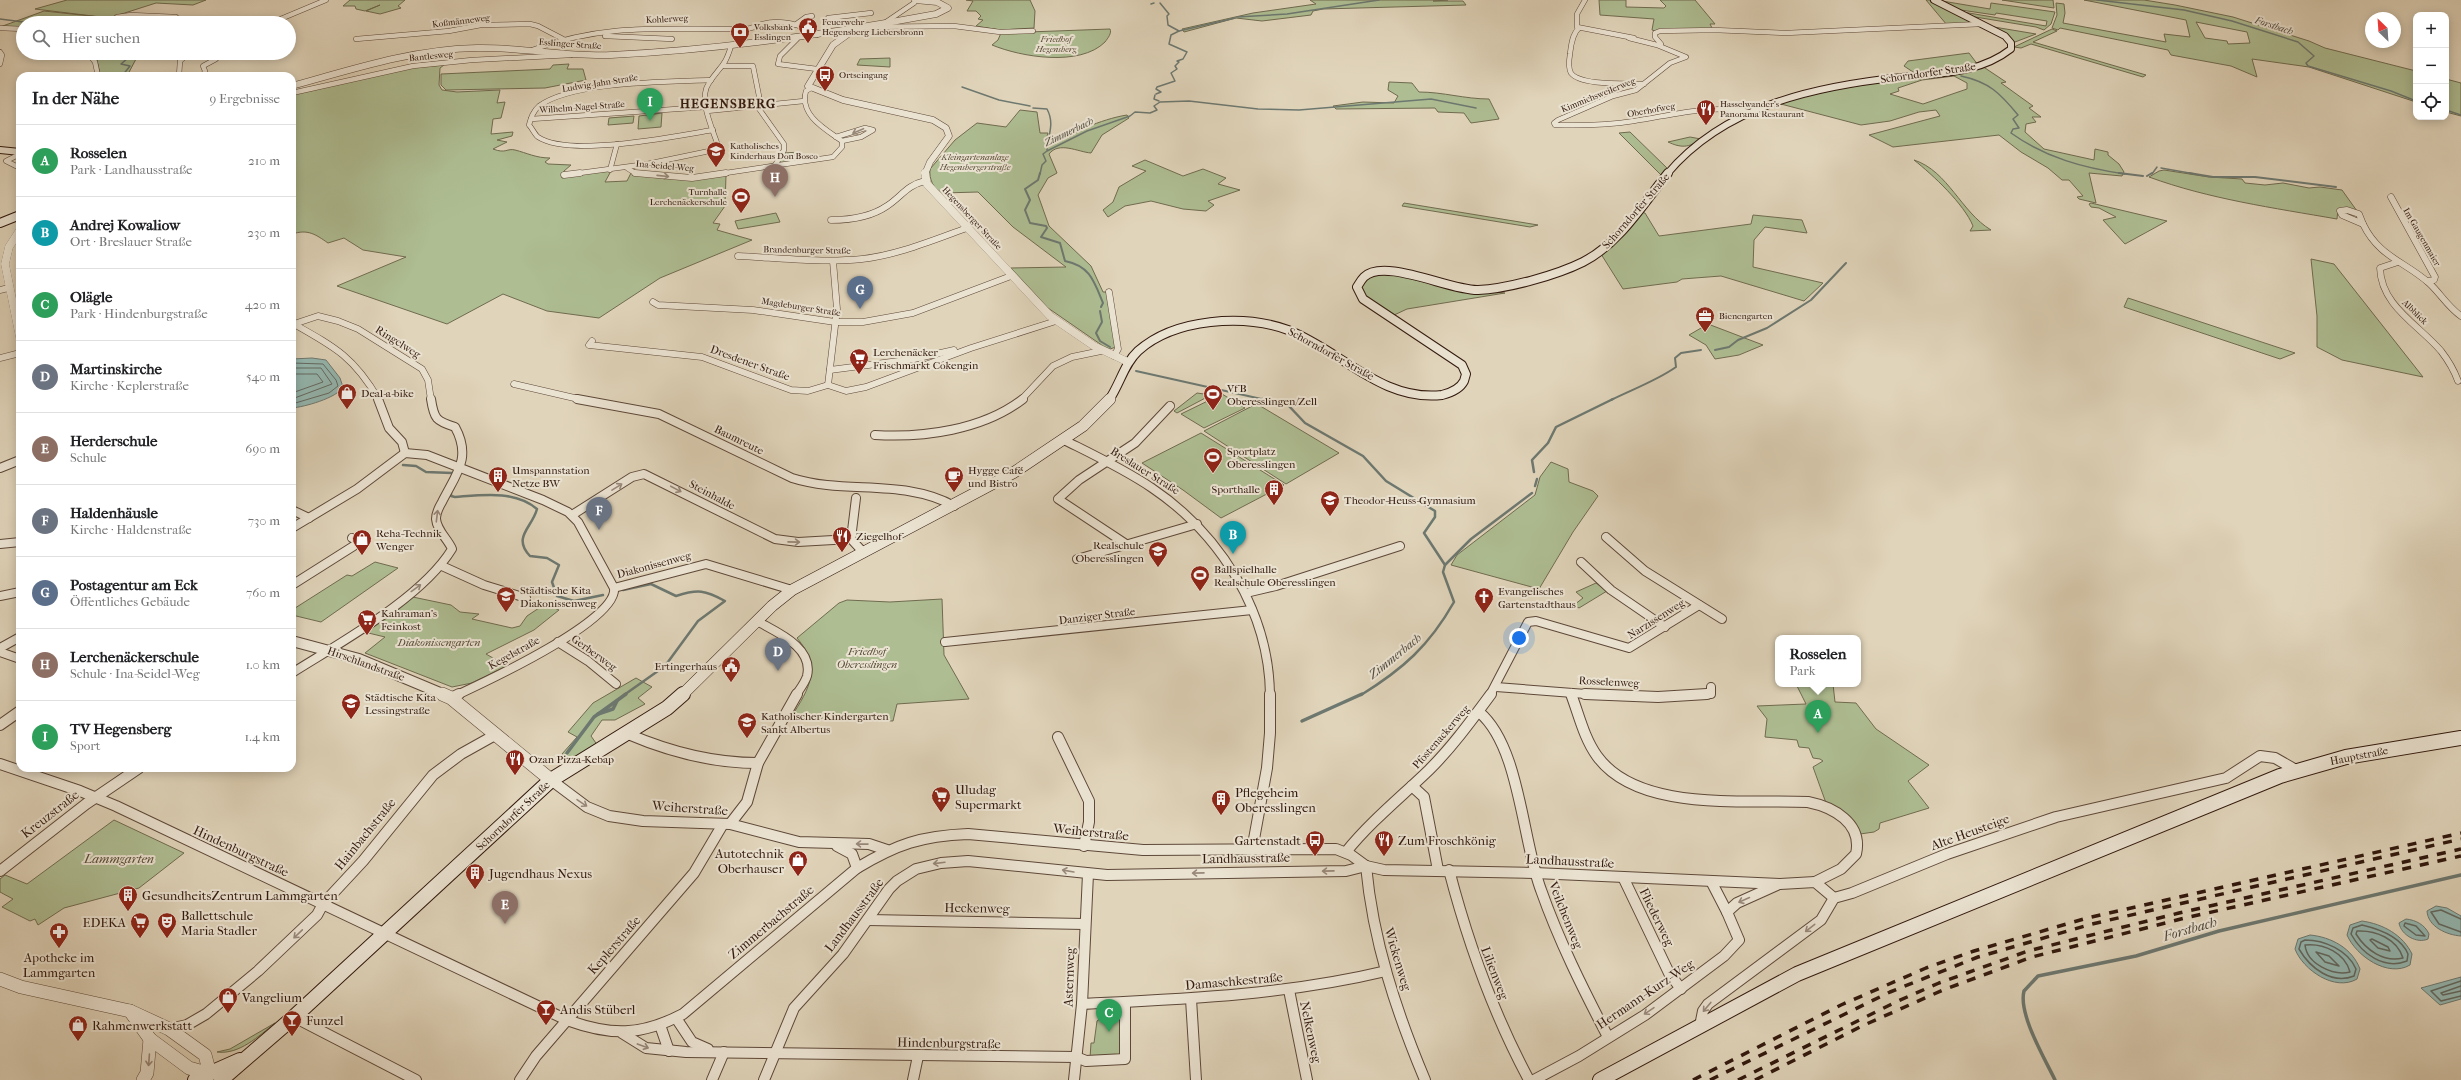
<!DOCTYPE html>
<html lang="de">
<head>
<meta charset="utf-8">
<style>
  body { margin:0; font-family:"IM FELL French Canon",serif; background:#f6f6f6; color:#202124 }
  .controls { position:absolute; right:12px; top:12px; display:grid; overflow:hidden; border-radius:8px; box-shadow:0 2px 10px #0003 }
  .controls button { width:36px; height:36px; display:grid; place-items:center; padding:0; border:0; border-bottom:1px solid #e0e0e0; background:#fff; color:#202124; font:20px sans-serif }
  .compass { position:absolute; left:2365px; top:12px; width:36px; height:36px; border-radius:50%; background:#fff; box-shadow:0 2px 10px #0003; rotate:335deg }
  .you { position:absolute; left:1519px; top:638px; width:14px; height:14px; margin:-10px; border:3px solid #fff; border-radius:50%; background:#1a73e8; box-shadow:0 0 0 6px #1a73e833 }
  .badge { display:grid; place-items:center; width:26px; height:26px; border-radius:50%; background:#db2777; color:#fff; font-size:13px; font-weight:700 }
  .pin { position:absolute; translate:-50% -33px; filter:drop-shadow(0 1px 2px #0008) }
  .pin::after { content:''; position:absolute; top:21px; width:14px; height:12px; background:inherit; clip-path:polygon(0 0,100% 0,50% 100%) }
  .popup { position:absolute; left:1775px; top:635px; width:86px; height:52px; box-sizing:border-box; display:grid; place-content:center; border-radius:8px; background:#fff; filter:drop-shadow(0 1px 3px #0005); font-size:13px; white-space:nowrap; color:#757577 }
  .popup b { font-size:15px; color:#202124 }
  .popup::after { content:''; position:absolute; left:50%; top:100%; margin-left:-8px; border:8px solid transparent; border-top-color:#fff }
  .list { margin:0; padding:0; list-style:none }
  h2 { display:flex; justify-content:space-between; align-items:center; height:52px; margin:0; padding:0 16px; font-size:17px }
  h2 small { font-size:13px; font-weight:400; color:#757577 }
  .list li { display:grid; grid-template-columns:26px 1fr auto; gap:12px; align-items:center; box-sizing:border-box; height:72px; padding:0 16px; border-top:1px solid #e0e0e0 }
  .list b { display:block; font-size:15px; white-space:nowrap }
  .list p { margin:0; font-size:13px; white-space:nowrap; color:#757577 }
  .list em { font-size:13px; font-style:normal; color:#757577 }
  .icon { flex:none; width:22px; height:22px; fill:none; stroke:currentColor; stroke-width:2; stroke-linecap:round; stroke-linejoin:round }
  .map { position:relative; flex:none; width:2461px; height:1080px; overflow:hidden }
  .search { position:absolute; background:#fff; box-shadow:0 2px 10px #0003; left:16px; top:16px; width:280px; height:44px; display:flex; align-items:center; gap:10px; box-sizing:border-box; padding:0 14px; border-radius:22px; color:#757577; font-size:15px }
  .panel { position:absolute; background:#fff; box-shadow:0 2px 10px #0003; left:16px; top:72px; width:280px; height:700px; border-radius:12px }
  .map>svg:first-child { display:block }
  .green { fill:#aebd92; stroke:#706b50; fill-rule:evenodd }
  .water { fill:#94b8b2; stroke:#6d7870 }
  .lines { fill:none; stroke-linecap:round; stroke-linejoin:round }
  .shore-far1 { stroke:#636860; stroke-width:1 }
  .shore { stroke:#636860; stroke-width:1.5 }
  .stream-far3 { stroke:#6d7870; stroke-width:1.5 }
  .stream-far2 { stroke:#6d7870; stroke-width:2 }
  .stream-far1 { stroke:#6d7870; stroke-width:2.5 }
  .stream { stroke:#6d7870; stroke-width:3.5 }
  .minor-far3-casing { stroke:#5e4839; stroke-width:5.5 }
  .minor-far2-casing { stroke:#5e4839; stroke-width:7 }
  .minor-far1-casing { stroke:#5e4839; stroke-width:10 }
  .minor-casing { stroke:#5e4839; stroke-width:12 }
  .tertiary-far3-casing { stroke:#5e4839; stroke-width:7 }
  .tertiary-far2-casing { stroke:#5e4839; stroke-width:8 }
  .tertiary-far1-casing { stroke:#5e4839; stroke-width:12 }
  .tertiary-casing { stroke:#5e4839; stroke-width:14 }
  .secondary-far3-casing { stroke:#32190e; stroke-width:8 }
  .secondary-far2-casing { stroke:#32190e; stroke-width:10 }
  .secondary-far1-casing { stroke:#32190e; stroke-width:12 }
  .secondary-casing { stroke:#32190e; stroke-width:16 }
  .minor-far3 { stroke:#ebe3d2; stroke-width:4.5 }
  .minor-far2 { stroke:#ebe3d2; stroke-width:6 }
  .minor-far1 { stroke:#ebe3d2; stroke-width:8 }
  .minor { stroke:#ebe3d2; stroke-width:10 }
  .tertiary-far3 { stroke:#ebe3d2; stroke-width:6 }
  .tertiary-far2 { stroke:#ebe3d2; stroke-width:8 }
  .tertiary-far1 { stroke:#ebe3d2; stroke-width:10 }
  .tertiary { stroke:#ebe3d2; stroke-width:13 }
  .secondary-far3 { stroke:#ebe3d2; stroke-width:6 }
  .secondary-far2 { stroke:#ebe3d2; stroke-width:8 }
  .secondary-far1 { stroke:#ebe3d2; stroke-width:11 }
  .secondary { stroke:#ebe3d2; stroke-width:14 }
  .rail { stroke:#32190e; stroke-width:3.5; stroke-dasharray:9 9; stroke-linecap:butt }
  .oneway { stroke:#98887a }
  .labels { text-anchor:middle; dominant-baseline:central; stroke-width:4; stroke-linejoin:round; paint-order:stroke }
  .far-street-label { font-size:9px; fill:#32190e; stroke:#ebe3d2 }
  .far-poi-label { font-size:9px; fill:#32190e; stroke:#ebe3d2; text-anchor:start }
  .far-park-label { font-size:9px; font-style:italic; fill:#574a36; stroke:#ebe3d2 }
  .far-water-label { font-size:10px; font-style:italic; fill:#4f493f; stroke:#ebe3d2 }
  .street-label { font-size:11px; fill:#32190e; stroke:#ebe3d2 }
  .poi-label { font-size:11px; fill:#32190e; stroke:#ebe3d2; text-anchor:start }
  .park-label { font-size:11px; font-style:italic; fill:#574a36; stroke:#ebe3d2 }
  .water-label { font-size:12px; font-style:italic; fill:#4f493f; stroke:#ebe3d2 }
  .far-district-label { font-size:13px; font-weight:bold; letter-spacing:1px; fill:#32190e; stroke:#ebe3d2 }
  .near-poi-label { font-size:13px; fill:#32190e; stroke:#ebe3d2; text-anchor:start }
  .near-street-label { font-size:13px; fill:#32190e; stroke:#ebe3d2 }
  .near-park-label { font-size:13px; font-style:italic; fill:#574a36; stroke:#ebe3d2 }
  .near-water-label { font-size:14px; font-style:italic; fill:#4f493f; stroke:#ebe3d2 }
</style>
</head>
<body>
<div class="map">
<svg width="2461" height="1080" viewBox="0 0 2461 1080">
  <rect width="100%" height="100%" fill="#e0d4ba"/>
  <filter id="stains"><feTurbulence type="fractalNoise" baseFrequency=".005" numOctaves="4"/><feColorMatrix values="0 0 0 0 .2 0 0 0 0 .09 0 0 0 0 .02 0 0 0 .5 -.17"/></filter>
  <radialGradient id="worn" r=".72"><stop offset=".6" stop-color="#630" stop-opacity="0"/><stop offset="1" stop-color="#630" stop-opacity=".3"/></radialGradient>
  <g class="green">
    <polygon points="67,0 206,0 193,5 156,3 109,18 35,9"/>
    <polygon points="350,0 405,0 398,6 401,8 380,14 366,11 380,5 365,11 356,9 355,6 343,6"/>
    <polygon points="966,0 1030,0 1035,11 1034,28 1000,30 976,26 983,20 978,19 981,16 976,11 967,11 973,1"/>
    <polygon points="1310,0 1448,0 1433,1 1463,1 1466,5 1323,9 1313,11 1311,15 1262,21 1236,18 1184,32 1182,29 1253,13 1316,4"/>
    <polygon points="1599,0 1626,0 1626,7 1664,8 1666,6 1660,0 1695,0 1715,24 1710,24 1713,30 1655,31 1652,30 1654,19 1600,15"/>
    <polygon points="1926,0 1932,0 1976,23 1947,25"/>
    <path d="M 1936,0 L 1990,9 L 1991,3 L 2055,12 L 2051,24 L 2044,30 L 2036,27 L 1963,15 ZM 1954,9 L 1995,15 L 1996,13 L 2047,21 L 2046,26 L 1957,11 Z"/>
    <polygon points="2002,0 2053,0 2054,8"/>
    <path d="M 2084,0 L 2144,0 L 2175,5 L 2233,17 L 2309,41 L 2325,48 L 2416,71 L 2416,102 L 2309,67 L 2252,59 L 2257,77 L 2231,66 L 2171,55 L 2168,50 L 2060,28 L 2058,30 L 2052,28 L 2057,15 L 2056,3 L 2064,4 L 2065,13 L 2063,23 L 2166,42 L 2164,34 L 2190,37 L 2186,20 ZM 2196,22 L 2247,32 L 2250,43 L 2228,44 L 2227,41 L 2205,38 Z"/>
    <polygon points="44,11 100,17 108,20 108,23 23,23 23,27 0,27"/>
    <polygon points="1988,26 2036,34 2015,42"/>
    <path d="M 1110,29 C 1112,33 1108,38 1105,42 C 1080,67 1021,57 992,45 L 998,40 L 1001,33 Z"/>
    <polygon points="2052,29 2057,31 2033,42 2146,75 2143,77 2031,44 2021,48 2014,47"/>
    <polygon points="94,53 151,53 136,59 127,76 105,76 105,73 100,74 97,60 99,56"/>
    <polygon points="1969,53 1978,65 1916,74 1904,66 1908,61"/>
    <polygon points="890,58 890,67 857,65 860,59"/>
    <polygon points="569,64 567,69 583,69 586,80 545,88 446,90 441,85 441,74 550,69 553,65"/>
    <path d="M 444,65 L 440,68 L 439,85 L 442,90 L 457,92 L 500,90 L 497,103 L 505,102 L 501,118 L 493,119 L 491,134 L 513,132 L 512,136 L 497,140 L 507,142 L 493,149 C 506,154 507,148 515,150 C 527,153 536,158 550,158 L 545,162 L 548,164 L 571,165 L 564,171 L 564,175 L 611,171 L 605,182 L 627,181 L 631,173 L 659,177 L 726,175 L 725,206 L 713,223 L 720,224 L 717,230 L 752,240 L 660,278 L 599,318 L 547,311 L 503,294 L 447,324 L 337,286 L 406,257 L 363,250 L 344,238 L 328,243 C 315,234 308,229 292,234 L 292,94 L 396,69 Z"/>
    <path d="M 1982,66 L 2006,82 L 2001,83 L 2033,106 L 2029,108 L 2041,117 L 2032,117 L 2036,122 L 2026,124 L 2025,132 L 2044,149 L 2094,160 L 2095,149 L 2108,152 L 2108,155 L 2119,164 L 2124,172 L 2122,176 L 2089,173 L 2096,203 L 2079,199 L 2077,197 L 2083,196 L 2069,180 L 2062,180 L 2048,168 L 2021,152 L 1999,135 L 1893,147 L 1869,135 L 1940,116 L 1936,110 L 1919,112 L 1890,121 L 1861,125 L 1777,103 L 1838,89 ZM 1954,76 L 1967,83 L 1967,89 L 1923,104 L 1890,94 L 1899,91 L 1898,88 L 1922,80 Z"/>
    <polygon points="2446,79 2461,83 2461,116 2446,112"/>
    <path d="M 1389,82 L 1412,83 L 1419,92 C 1443,92 1465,99 1489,99 L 1499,119 L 1471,123 L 1464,113 L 1438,112 L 1435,108 L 1336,109 L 1333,106 L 1363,102 L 1394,103 L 1398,96 L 1388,90 Z"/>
    <path d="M 1020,110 L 1037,112 L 1040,133 L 1048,133 L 1046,140 C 1061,142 1075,133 1087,127 C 1099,122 1114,117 1127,115 L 1129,118 L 1102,135 L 1091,153 C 1078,152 1059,141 1049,154 L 1057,173 L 1048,178 L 1038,195 L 1049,226 L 1091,266 L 1103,292 L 1107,292 L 1116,347 L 1110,349 L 1103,346 L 1048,308 L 1011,268 L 1066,267 L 1013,227 L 978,192 L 943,193 C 933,189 929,179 930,169 L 955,140 L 977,123 L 1006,127 Z"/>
    <polygon points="662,113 661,127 638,129 639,116"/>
    <polygon points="634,116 633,123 608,125 609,118"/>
    <polygon points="1630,132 1669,170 1663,177 1619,133"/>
    <path d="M 1690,137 L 1701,139 C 1689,148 1681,148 1668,142 Z"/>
    <polygon points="800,152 804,162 782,165 778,162 784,153"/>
    <polygon points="1145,160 1183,176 1203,169 1226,178 1218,184 1240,190 1208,201 1214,205 1206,211 1183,209 1151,201 1125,206 1108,217 1103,210 1113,202 1119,187 1146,171 1132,166"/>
    <path d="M 1914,160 C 1948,171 1961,212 1991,230 L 1970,231 L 1973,226 C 1964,204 1933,175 1914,160 Z"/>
    <path d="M 2164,170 L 2209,177 L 2242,179 L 2245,183 L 2265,185 L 2283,183 L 2309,188 L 2320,187 L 2342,190 L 2357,211 L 2338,209 L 2337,219 C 2274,208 2209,199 2149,177 L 2159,171 Z"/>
    <polygon points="1404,203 1538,225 1530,227 1402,206"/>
    <polygon points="2091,203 2167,221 2125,244 2103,220 2116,217 2099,208 2091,207 2089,204"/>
    <polygon points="1640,212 1645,213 1659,236 1751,224 1753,215 1802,220 1807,233 1765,227 1754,240 1753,267 1823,283 1804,301 1721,276 1682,279 1677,282 1623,289 1601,254"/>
    <polygon points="776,213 780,222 738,229 735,221"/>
    <polygon points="2311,259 2334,264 2423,377 2342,360 2317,347 2317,316"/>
    <polygon points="1388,273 1449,288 1505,293 1407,309 1392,316 1372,303 1361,292 1362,283 1371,276"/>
    <polygon points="2128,298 2295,353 2280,359 2124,307"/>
    <polygon points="1708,324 1763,345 1739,355 1715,359 1706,345 1689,335"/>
    <polygon points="1197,393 1211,395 1177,413 1174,411"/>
    <polygon points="1222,394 1245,408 1204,428 1181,414"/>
    <polygon points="1256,404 1257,404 1339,453 1286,484 1204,431"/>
    <polygon points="1201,433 1284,485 1221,518 1183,490 1142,463"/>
    <polygon points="1551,462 1568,469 1569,482 1593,491 1598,496 1573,532 1539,589 1451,565 1457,555 1535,495 1540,477"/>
    <polygon points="375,562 398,568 321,622 292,615 292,610 347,575 352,576"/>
    <polygon points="1596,583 1607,591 1579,608 1574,605 1583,598 1576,592"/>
    <polygon points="408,596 451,605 460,612 479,614 472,619 512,628 520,626 527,616 545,604 559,610 534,630 486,654 507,666 472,683 452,687 365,653 385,637 360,631"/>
    <path d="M 942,599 L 944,655 L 969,699 L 897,704 L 893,721 L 791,717 C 810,688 822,667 797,638 L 839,603 L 847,600 L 890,602 Z"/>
    <polygon points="636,678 652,687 638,698 645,704 615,720 602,720 591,736 598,746 570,761 562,754 577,737 568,732 593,703"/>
    <polygon points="1796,684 1833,684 1835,702 1856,703 1876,729 1929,765 1908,781 1929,808 1880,823 1879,829 1874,832 1860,834 1826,803 1813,767 1823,761 1820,759 1813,758 1809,748 1799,747 1797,740 1765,737 1767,719 1757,706 1806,704"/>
    <polygon points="114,820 184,853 139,888 64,908 38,925 35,919 30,921 2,907 13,899 0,892 0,879 5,875 27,884"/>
    <polygon points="1121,1012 1121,1054 1090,1058 1091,1043 1094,1043 1097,1021 1105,1015"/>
    <path d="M 275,1023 C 259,1036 239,1055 217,1052 L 230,1049 Z"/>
  </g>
  <g class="water">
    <path d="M 312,358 L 326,360 L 340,378 L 343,387 C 337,398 304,407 292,408 L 292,359 Z"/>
    <path d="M 2436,906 L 2447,908 L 2461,916 L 2461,936 C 2447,935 2428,927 2427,911 Z"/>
    <path d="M 2406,919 C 2416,920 2425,925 2429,934 L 2428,939 C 2417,944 2401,935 2399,923 Z"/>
    <path d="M 2362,921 C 2383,924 2403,935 2412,954 L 2410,965 C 2388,978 2356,956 2347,935 L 2350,925 Z"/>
    <path d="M 2310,935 C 2331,937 2352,948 2360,969 L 2357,979 C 2335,992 2303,970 2295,949 L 2298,939 Z"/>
    <polygon points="2461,977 2461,999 2440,1005 2421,988"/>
  </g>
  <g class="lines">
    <g class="shore-far1">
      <polyline points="292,363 323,364 336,380 338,386 329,393 292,404"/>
      <polyline points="292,368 321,368 332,384 292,399"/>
      <polyline points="292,374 317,374 323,382 292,393"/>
    </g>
    <g class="shore">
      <polyline points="2461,919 2441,910 2431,912 2439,924 2461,932"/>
      <polygon points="2405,923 2416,926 2425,936 2416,935 2404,926"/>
      <path d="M 2362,925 C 2379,929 2401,937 2408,954 L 2407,961 C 2384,970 2362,954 2351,934 L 2353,928 Z"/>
      <path d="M 2357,931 C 2376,930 2397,939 2403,958 C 2384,963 2366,950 2356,934 Z"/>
      <polygon points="2372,939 2388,947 2390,951 2378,948 2370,940"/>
      <path d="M 2305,940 C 2324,940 2348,950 2356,969 L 2354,976 C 2332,985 2310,968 2299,949 L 2301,942 Z"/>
      <path d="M 2305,945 C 2324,943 2345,953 2350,972 C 2333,976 2307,964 2305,945 Z"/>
      <polygon points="2316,952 2329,956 2339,966 2325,962"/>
      <polyline points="2461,981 2431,991 2441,1001 2461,996"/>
      <polyline points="2461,986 2441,993 2443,995 2461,991"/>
    </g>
    <g class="stream-far3">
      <polyline points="2097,0 2184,10 2232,21 2298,42 2314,56 2306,63 2308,66 2391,91 2416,101"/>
      <polyline points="1151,4 1154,3"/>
      <polyline points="1237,17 1287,14 1379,0"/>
      <polyline points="0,19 31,23"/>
      <polyline points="1179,31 1235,18"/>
      <polyline points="122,76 130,66 121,64 128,58 128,53"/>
      <path d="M 1961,76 C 1989,82 2000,93 2018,115 L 2013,119 L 2019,128 L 2013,129 L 2011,133 C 2046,158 2084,168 2125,174"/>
      <polyline points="962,87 999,100 1030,106"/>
      <polyline points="1156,94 1161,92 1156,89 1157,87 1175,81 1171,73 1177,69 1175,66 1179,62 1177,61 1183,59 1187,52 1169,44 1171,35 1179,31 1168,25 1167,16 1169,14 1160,3"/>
      <polyline points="1155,95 1154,99 1159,101"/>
      <path d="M 1033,108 L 1047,109 C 1055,124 1048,135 1047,150"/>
      <polyline points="2446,110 2461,115"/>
      <polyline points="2161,168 2195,174"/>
      <polyline points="1040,174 1042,165 1046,161 1043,154 1047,151 1087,131 1130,116 1135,112 1150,113 1157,110 1154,106 1160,102 1189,101 1258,109 1299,110 1431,99 1476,108"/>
      <polyline points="2152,174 2157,167"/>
    </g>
    <g class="stream-far2">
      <path d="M 1040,173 L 1038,180 L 1025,189 L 1030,200 L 1025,210 L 1030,223 L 1046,226 L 1047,228 L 1041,237 L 1060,243 L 1065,261 C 1090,266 1094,281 1103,303 L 1101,307"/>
      <polyline points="2119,173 2143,176"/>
      <polyline points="2189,173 2213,177 2255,177 2336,187"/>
      <polyline points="2147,176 2152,173"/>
      <polyline points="1100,311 1102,322 1096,333 1100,341 1110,347"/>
      <polyline points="1715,350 1729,347 1738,340 1767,328 1811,300 1846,263"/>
      <polyline points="1136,371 1266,400"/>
      <path d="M 1611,400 C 1633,389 1656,381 1676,367 L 1675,358 L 1681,353 L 1701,350"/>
    </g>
    <g class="stream-far1">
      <path d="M 1262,399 L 1288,405 L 1305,423 L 1363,456 L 1386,481 L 1435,511 L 1435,517 L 1424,533 L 1445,565 L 1443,572 L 1454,602 C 1429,646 1403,669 1361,695"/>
      <polyline points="403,465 416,466 426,472 452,473"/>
      <polyline points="1534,472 1532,460 1548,443 1556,427 1613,399"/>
      <polyline points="1535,486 1537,479"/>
      <path d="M 451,493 L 451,496 L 455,497 C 482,495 515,490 537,509 C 532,528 512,537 530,556 L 547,558 L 559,565 L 552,582 L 557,596 L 574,601 L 603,595"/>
      <polyline points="1445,565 1471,539 1532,493"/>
      <path d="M 623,590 L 651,584 L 676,596 C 698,589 705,590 725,601 L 698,621 L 665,666 L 624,695"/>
    </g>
    <g class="stream">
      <polyline points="598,714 613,709 617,701"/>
      <polyline points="1302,721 1362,694"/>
      <polyline points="567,753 594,717 626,694"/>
      <path d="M 2055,1080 C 2045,1059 2018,1014 2024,991 L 2038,976 L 2136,956 L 2219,931 L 2461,875"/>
    </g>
    <g class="minor-far3-casing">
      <g id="minor-far3">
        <polyline points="1585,0 1577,14 1577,27 1634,38"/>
        <polyline points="886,22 914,3"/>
        <polyline points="114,23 118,21 117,17 131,15 176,17"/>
        <polyline points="261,23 270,23"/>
        <polyline points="271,23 326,0"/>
        <polyline points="795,25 806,17 812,16"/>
        <polyline points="861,27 828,18 871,13"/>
        <polyline points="864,27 954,26 1000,32 1033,31"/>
        <polyline points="0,28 23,29"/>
        <path d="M 1579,28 C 1572,34 1571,46 1570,54 C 1569,60 1568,68 1571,73 C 1580,86 1628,83 1644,84"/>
        <polyline points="605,36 672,39"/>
        <path d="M 1629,38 L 1657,45 L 1686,57 L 1670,63 L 1636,90 L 1613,96 L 1558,120 L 1554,123 L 1555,125 C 1582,126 1608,125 1634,121 C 1673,115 1710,104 1749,112"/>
        <polyline points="356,39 449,31 481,25 530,24 538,26 563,39"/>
        <polyline points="797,39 780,56 778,64 817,69"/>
        <polyline points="1659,45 1661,44 1655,37 1655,33 1660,31 1714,30 1786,33 1981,24"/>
        <path d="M 532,50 C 608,22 667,30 745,29 C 751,29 756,26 762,24 C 781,19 801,24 817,35"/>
        <polyline points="0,52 2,55 0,64"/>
        <polyline points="88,53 95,62 98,76"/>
        <polyline points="724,66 753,66 759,96"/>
        <polyline points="179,76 180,61 189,53"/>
        <polyline points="203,76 205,71 203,66 216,59 214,53"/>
        <path d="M 711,80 C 668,82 573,81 539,106 C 533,111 531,118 529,125 C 532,128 535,135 538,137 C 570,158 675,136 713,130"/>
        <polyline points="292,93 413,66 472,60 571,55"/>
        <polyline points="757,106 784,144 784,150 774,167"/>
        <polyline points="707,111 804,101"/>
        <polyline points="531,119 706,107"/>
        <polyline points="836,137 865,128 873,130 861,137 842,141"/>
        <polyline points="20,154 6,161 20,168"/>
        <polyline points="627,168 635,173 645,174"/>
        <polyline points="610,170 617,144"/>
        <path d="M 572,174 L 647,164 L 719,149 C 714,131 697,100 709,83 C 720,66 725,67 731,46"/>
        <path d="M 719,174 L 833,157 L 842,147 L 842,141 C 825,129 799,115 806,91 L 811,88"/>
      </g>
    </g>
    <g class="minor-far2-casing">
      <g id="minor-far2">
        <polyline points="635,173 692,178 726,173"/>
        <polyline points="564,175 580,173"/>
        <polyline points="2391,197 2435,277 2434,280 2427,281"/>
        <polygon points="2347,210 2359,214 2363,224 2342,215 2340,211"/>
        <path d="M 831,220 C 850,220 871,217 887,206 C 901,197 907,185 925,181"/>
        <path d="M 2363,224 C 2379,257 2404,261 2429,283 C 2440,293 2448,307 2461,316"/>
        <path d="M 738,256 C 779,258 821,263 862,259 C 898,255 933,240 967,228"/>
        <path d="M 2398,262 L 2380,268 C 2381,306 2419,325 2441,351 C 2448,360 2454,370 2458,381"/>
        <polyline points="0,290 8,288"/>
        <polyline points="1109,292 1118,349 1114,356"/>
        <polyline points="653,302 658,305 753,310 835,322 863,322 913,313 1011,276"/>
        <path d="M 292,323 C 335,347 354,357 379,400"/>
        <polyline points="294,324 318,316 338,321 358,329 422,369 428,380 431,400"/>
        <polyline points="592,341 589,345 702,357 791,390 808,391 828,385 846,391 866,387 971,348 1056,321"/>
        <polyline points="0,358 20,353"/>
        <polyline points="830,370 914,359 954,350"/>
        <polyline points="514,384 583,400"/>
        <polyline points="828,385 837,309 833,261"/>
        <polyline points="1021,400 1053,366 1072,357 1101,351"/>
      </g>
    </g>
    <g class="minor-far1-casing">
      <g id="minor-far1">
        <polyline points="378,399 389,428 402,442 405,453"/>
        <path d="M 577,399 L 659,414 L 792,478 C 845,495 904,478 954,506"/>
        <path d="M 875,435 C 923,438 983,430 1023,399"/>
        <path d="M 1064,440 C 1094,455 1124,469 1152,488 C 1220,534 1269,611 1270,695"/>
        <polyline points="0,468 20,460"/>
        <polyline points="292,510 309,518"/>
        <polyline points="572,515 632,477 644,474 775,539 798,542 851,539"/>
        <path d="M 292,528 L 357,489 L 405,453 L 427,455 L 543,500 L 568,512 L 578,522 L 614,588 C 619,620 485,682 457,695"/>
        <polyline points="1606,537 1645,571 1722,619"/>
        <polyline points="851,539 856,498"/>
        <polyline points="851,539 863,552"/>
        <polyline points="0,544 20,542"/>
        <polyline points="1126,544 1058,499 1079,480 1135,443 1170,406"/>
        <polyline points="1077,559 1197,524"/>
        <polyline points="1581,562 1611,590 1665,627"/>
        <polyline points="442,566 484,585 526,598"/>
        <polyline points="292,585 360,542 352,538"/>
        <polyline points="614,588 706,564 792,590"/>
        <polyline points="1246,593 1276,586 1400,546"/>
        <polyline points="0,596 20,592"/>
        <path d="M 757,621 C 776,632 814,647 807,676 C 805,683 799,690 796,695"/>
        <polyline points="558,642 588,661 616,684"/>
        <polyline points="945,642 1252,610"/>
        <polyline points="0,648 20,637"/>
        <polyline points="0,652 20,659"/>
        <path d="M 292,673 C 341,642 422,598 452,549 C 448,539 437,531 436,519 C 436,512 439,507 442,502 C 456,474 472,458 455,427 C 436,421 434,419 431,399"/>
        <polyline points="1496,687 1599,695"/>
        <polyline points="1571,693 1572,695"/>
        <polyline points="1490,695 1528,622 1536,621 1629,648 1699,605"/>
        <polyline points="1697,695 1711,694 1711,687"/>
      </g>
    </g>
    <g class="minor-casing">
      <g id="minor">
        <path d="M 1571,694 C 1579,715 1584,738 1597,756 C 1638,813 1746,799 1808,802 C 1833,807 1863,823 1856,854 L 1841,869 L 1815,882"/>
        <polyline points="1585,694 1658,697 1707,694"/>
        <polyline points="451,698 459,694"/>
        <path d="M 1479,712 C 1520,746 1522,840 1541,890 C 1559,941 1583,989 1608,1037"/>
        <polyline points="0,725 20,711"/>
        <path d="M 628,734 C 670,752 712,763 758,763"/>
        <polyline points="1058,737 1089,801 1089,822 1084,846"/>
        <path d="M 0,764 L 80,791 L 116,806 L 567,1020 C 611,1036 641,1036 683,1014 L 857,868 C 897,844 921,836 968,834 L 1143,850 L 1336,849 L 1351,855 L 1366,866"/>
        <polyline points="551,780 587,807 609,816 643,821 730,824 799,842 869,844 887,850"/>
        <polyline points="1412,786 1424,797 1438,870"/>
        <polyline points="730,824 747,802 758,763 797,694"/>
        <polyline points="837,846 852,854 857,868"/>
        <polyline points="1252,850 1267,768 1270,733 1270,694"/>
        <path d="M 1346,852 C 1370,822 1401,797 1429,770 C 1452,747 1471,721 1491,694"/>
        <path d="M 1366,866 C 1373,941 1396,1011 1425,1080"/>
        <path d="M 1449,870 C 1468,943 1493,1013 1529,1080"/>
        <polyline points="0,871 86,804 139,768"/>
        <polyline points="1623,877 1669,973 1681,989"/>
        <polyline points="1711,881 1727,912"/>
        <polyline points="868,920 1085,924"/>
        <polyline points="1289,990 1307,1080"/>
        <polyline points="1191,999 1196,1080"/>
        <path d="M 1082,1004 C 1185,999 1286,995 1386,971"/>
        <polyline points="294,1017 416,1080"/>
        <polyline points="676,1018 692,1042 708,1049"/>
        <polyline points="660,1025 669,1051"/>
        <polyline points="1700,1026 1703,1011 1708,1004 1821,920 1834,898 1852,893 1947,854 2056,817 2226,778 2260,756 2275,758 2296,770"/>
        <polyline points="169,1029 187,1025 206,1014 258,971 317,915 323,904 363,861 433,775 461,754 495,735"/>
        <polyline points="622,1033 646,1048 686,1052 1076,1057 1086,1061 1125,1059 1125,1002"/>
        <polyline points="520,1080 536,1056 694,873 723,824"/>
        <polyline points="712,1080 724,1052"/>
        <polyline points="764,1080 794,1008 843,954 889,889 897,881 916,869 941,863 968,861 1107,875 1346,871 1366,866 1384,870 1535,873 1780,884 1815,882 1834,898"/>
        <polyline points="913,1080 918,1056"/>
        <polyline points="1074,1080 1082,1004 1088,874"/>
        <polyline points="1534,1080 1579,1056 1645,1015 1724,956 1739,940 1727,912 1737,903 1777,885"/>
      </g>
    </g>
    <g class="tertiary-far3-casing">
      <g id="tertiary-far3">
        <polyline points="850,29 851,32 833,45 808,86 843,100 933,120 946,128 949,136 930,162 925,174"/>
        <path d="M 292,86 C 353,69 414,49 477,48 C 522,47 567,57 611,55 C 720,50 829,34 936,14 L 948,8 L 937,2 L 915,0"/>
      </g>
    </g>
    <g class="tertiary-far2-casing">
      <g id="tertiary-far2">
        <polyline points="925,173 927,184 1050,316 1094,346 1128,362"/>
        <polyline points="20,230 9,247 5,264 20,338"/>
      </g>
    </g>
    <g class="tertiary-far1-casing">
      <polyline id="tertiary-far1" points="292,641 359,659 445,695"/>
    </g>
    <g class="tertiary-casing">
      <g id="tertiary">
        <polyline points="442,694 451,698 551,780"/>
        <polyline points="0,979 21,987 130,1011"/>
        <polygon points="130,1011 169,1029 205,1055 210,1074 189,1068 150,1039"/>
        <polyline points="143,1080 147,1073 150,1039"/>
      </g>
    </g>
    <g class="secondary-far3-casing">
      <g id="secondary-far3">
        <polyline points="0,150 20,152"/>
        <path d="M 1667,174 C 1725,105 1816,86 1902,77 C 1940,73 1979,74 2011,49 L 2011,43 L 2005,36 L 1934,0"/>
      </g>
    </g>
    <g class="secondary-far2-casing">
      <g id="secondary-far2">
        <polyline points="0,223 20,215"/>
        <path d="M 1109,400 C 1120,384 1124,364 1138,351 C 1175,318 1244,314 1288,330 C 1340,350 1382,402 1442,395 C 1450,393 1460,389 1464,381 L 1466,374 L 1462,365 L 1363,299 L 1357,287 C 1359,284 1361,280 1364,277 C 1384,257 1451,291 1478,290 C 1507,289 1557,275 1583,262 C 1620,243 1643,204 1668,173"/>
      </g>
    </g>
    <g class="secondary-far1-casing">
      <polyline id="secondary-far1" points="682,695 772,606 792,590 1013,473 1083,426 1110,399"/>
    </g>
    <g class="secondary-casing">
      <g id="secondary">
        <polyline points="195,1080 240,1060"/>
        <polyline points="221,1080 294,1017 551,780 667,708 683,694"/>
        <polyline points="1600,1080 1797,974 2280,776 2346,757 2461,738"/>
      </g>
    </g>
    <use href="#minor-far3" class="minor-far3"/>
    <use href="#minor-far2" class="minor-far2"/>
    <use href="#minor-far1" class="minor-far1"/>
    <use href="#minor" class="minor"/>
    <use href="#tertiary-far3" class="tertiary-far3"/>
    <use href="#tertiary-far2" class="tertiary-far2"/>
    <use href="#tertiary-far1" class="tertiary-far1"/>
    <use href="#tertiary" class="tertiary"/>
    <use href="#secondary-far3" class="secondary-far3"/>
    <use href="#secondary-far2" class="secondary-far2"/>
    <use href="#secondary-far1" class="secondary-far1"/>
    <use href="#secondary" class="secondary"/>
    <g class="rail">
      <polyline points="1693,1080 1841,1005 1926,968 1974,951 2087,918 2461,833"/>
      <polyline points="1710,1080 1890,992 1978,957 2092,924 2461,839"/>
      <polyline points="1738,1080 1898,1001 1939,983 2028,951 2179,913 2461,849"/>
      <polyline points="1755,1080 1862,1026 1943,990 2032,957 2185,918 2461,856"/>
    </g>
  </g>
  <defs><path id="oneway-shaft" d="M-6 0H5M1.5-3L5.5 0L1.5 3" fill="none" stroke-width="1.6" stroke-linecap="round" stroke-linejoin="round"/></defs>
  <g class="oneway">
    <use href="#oneway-shaft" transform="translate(858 131) rotate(157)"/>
    <use href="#oneway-shaft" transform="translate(663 176) rotate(6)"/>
    <use href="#oneway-shaft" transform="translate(617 487) rotate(-32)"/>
    <use href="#oneway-shaft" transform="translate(676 489) rotate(28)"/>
    <use href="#oneway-shaft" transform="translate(437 516) rotate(-83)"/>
    <use href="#oneway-shaft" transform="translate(794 542) rotate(1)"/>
    <use href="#oneway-shaft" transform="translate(416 588) rotate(-36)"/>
    <use href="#oneway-shaft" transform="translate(582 803) rotate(34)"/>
    <use href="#oneway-shaft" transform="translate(862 844) rotate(-179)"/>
    <use href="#oneway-shaft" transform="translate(939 863) rotate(173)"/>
    <use href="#oneway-shaft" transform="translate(1068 871) rotate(-170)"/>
    <use href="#oneway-shaft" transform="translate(1328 871) rotate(179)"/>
    <use href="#oneway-shaft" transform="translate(1198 873) rotate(179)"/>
    <use href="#oneway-shaft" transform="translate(1744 900) rotate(156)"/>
    <use href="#oneway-shaft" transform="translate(1810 928) rotate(142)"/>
    <use href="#oneway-shaft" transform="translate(298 934) rotate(136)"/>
    <use href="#oneway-shaft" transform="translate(1707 1007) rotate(130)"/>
    <use href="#oneway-shaft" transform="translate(1649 1011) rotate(146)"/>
    <use href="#oneway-shaft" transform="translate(643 1046) rotate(20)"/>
    <use href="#oneway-shaft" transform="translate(149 1060) rotate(94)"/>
  </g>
  <defs>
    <g id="civic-pin" transform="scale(1)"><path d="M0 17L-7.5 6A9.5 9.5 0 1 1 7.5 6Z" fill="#8f2418" stroke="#ebe3d2"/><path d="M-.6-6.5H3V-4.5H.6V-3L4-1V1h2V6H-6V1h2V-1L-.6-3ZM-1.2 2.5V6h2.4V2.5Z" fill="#fff"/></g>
    <g id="bank-pin" transform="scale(1)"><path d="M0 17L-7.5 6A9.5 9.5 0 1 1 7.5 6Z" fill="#8f2418" stroke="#ebe3d2"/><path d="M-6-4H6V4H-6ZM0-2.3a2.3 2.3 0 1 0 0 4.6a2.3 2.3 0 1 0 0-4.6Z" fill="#fff"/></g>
    <g id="bus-pin" transform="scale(1)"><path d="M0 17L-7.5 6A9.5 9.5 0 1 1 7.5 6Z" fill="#8f2418" stroke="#ebe3d2"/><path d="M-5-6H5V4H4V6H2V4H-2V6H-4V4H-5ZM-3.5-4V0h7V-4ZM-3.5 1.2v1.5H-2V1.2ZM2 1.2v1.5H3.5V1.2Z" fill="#fff"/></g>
    <g id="restaurant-pin" transform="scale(1)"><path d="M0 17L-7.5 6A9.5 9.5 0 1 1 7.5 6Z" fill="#8f2418" stroke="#ebe3d2"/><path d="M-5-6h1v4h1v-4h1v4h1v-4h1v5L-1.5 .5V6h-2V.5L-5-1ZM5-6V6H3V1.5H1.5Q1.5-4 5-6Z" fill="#fff"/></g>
    <g id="school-pin" transform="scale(1)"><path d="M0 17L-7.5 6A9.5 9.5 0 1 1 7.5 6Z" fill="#8f2418" stroke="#ebe3d2"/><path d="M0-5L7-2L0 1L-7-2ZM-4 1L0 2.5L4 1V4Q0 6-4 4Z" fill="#fff"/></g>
    <g id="stadium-pin" transform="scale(1)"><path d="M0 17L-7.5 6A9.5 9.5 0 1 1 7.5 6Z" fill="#8f2418" stroke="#ebe3d2"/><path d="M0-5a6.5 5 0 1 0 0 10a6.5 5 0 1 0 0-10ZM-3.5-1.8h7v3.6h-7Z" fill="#fff"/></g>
    <g id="office-pin" transform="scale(1)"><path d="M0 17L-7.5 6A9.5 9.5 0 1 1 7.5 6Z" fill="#8f2418" stroke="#ebe3d2"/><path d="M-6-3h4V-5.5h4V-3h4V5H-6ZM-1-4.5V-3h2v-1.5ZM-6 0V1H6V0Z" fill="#fff"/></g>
    <g id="supermarket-pin" transform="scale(1)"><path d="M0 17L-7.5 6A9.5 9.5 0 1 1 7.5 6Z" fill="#8f2418" stroke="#ebe3d2"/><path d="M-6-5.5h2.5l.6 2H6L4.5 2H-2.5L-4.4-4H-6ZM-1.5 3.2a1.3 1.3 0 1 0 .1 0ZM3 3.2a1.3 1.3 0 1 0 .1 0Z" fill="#fff"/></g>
    <g id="shop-pin" transform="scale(1)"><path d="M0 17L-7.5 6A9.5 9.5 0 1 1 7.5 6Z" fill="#8f2418" stroke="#ebe3d2"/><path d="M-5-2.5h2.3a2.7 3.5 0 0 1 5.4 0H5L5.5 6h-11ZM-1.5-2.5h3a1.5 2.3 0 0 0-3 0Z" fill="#fff"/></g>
    <g id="building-pin" transform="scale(1)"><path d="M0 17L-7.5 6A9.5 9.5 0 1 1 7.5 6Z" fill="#8f2418" stroke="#ebe3d2"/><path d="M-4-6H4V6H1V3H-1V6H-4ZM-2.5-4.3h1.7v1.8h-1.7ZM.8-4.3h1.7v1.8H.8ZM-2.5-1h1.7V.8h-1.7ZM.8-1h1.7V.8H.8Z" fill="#fff"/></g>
    <g id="cafe-pin" transform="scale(1)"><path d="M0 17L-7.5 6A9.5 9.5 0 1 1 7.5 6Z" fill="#8f2418" stroke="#ebe3d2"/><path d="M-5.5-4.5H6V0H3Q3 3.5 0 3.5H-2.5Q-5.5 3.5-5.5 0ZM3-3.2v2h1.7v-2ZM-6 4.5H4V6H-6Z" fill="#fff"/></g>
    <g id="church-pin" transform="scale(1)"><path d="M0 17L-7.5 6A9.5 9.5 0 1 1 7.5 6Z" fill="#8f2418" stroke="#ebe3d2"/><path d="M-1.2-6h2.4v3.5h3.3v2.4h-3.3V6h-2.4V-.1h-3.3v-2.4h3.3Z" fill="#fff"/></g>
    <g id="theatre-pin" transform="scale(1)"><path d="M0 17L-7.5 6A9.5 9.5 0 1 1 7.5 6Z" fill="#8f2418" stroke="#ebe3d2"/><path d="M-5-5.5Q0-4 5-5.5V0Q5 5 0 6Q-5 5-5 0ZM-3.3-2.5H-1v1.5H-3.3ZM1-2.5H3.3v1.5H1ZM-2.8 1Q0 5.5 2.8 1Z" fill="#fff"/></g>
    <g id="pharmacy-pin" transform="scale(1)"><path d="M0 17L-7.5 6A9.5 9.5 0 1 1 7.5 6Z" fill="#8f2418" stroke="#ebe3d2"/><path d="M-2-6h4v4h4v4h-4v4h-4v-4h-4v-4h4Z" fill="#fff"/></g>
    <g id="bar-pin" transform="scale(1)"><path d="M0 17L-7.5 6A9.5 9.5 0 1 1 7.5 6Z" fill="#8f2418" stroke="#ebe3d2"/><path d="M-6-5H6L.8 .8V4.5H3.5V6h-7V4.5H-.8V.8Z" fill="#fff"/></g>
  </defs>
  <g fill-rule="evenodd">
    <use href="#civic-pin" x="808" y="27"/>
    <use href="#bank-pin" x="740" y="32"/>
    <use href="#bus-pin" x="825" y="75"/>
    <use href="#restaurant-pin" x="1706" y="109"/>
    <use href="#school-pin" x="716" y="151"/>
    <use href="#stadium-pin" x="741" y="197"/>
    <use href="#office-pin" x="1705" y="316"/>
    <use href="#supermarket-pin" x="859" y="358"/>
    <use href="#shop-pin" x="347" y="393"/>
    <use href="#stadium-pin" x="1213" y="394"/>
    <use href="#stadium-pin" x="1213" y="457"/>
    <use href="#building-pin" x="498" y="476"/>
    <use href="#cafe-pin" x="954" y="476"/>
    <use href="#building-pin" x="1274" y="489"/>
    <use href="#school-pin" x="1330" y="500"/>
    <use href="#restaurant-pin" x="842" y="536"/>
    <use href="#shop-pin" x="362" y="539"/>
    <use href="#school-pin" x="1158" y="551"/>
    <use href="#stadium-pin" x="1200" y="575"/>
    <use href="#school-pin" x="506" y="596"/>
    <use href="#church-pin" x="1484" y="597"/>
    <use href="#supermarket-pin" x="367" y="619"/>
    <use href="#civic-pin" x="731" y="666"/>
    <use href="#school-pin" x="351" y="703"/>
    <use href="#school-pin" x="747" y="722"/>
    <use href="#restaurant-pin" x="515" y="759"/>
    <use href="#supermarket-pin" x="941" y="796"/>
    <use href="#building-pin" x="1221" y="799"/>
    <use href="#bus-pin" x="1315" y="840"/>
    <use href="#restaurant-pin" x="1384" y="840"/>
    <use href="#shop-pin" x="798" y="860"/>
    <use href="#building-pin" x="475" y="873"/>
    <use href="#building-pin" x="128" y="895"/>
    <use href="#supermarket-pin" x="140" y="922"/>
    <use href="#theatre-pin" x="167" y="922"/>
    <use href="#pharmacy-pin" x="59" y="932"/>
    <use href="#shop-pin" x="228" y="997"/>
    <use href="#bar-pin" x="546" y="1009"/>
    <use href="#bar-pin" x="292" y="1020"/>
    <use href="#shop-pin" x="78" y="1025"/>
  </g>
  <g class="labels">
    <g class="far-street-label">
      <text transform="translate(667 19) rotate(-3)">Kohlerweg</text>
      <text transform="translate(461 21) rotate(-7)">Koßmänneweg</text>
      <text transform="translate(570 44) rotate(4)">Esslinger Straße</text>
      <text transform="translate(431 56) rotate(-6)">Bantlesweg</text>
      <text transform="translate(600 83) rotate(-9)">Ludwig-Jahn-Straße</text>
      <text transform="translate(1598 95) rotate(-22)">Kimmichsweilerweg</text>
      <text transform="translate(582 107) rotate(-4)">Wilhelm-Nagel-Straße</text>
      <text transform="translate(1651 110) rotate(-10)">Oberhofweg</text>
      <text transform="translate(665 166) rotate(5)">Ina-Seidel-Weg</text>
      <text transform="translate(972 218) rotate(47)">Hegensberger Straße</text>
      <text transform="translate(2422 237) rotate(60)">Im Gaugenmaier</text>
      <text transform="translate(807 250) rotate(1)">Brandenburger Straße</text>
      <text transform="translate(801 307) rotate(9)">Magdeburger Straße</text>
      <text transform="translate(2415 312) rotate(44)">Albblick</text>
    </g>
    <g class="far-poi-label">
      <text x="822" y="22">Feuerwehr<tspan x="822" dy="10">Hegensberg-Liebersbronn</tspan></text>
      <text x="754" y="27">Volksbank<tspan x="754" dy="10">Esslingen</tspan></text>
      <text x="839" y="75">Ortseingang</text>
      <text x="1720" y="104">Hasselwander's<tspan x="1720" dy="10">Panorama-Restaurant</tspan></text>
      <text x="730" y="146">Katholisches<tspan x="730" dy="10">Kinderhaus Don Bosco</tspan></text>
      <text x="727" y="192" text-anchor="end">Turnhalle<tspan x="727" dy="10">Lerchenäckerschule</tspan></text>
      <text x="1719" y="316">Bienengarten</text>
    </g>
    <g class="far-park-label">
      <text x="1056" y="39">Friedhof<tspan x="1056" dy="10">Hegensberg</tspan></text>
      <text x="975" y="157">Kleingartenanlage<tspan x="975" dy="10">Hegensbergerstraße</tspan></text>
    </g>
    <g class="far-water-label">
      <text transform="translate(2274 26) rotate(18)">Forstbach</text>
      <text transform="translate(1069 132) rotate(-26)">Zimmerbach</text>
    </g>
    <g class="street-label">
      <text transform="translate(1928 73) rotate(-8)">Schorndorfer Straße</text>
      <text transform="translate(1636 211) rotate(-49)">Schorndorfer Straße</text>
      <text transform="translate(398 342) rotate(32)">Ringelweg</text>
      <text transform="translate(1331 354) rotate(29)">Schorndorfer Straße</text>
      <text transform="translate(750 363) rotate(20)">Dresdener Straße</text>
      <text transform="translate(739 440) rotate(26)">Baumreute</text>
      <text transform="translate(1145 471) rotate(32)">Breslauer Straße</text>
      <text transform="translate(712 495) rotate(28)">Steinhalde</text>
      <text transform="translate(654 565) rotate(-15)">Diakonissenweg</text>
      <text transform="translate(1097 616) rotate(-7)">Danziger Straße</text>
      <text transform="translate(1656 619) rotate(-32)">Narzissenweg</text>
      <text transform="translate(514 653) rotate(-29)">Kegelstraße</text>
      <text transform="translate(594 653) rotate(36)">Gerberweg</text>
      <text transform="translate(366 664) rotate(20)">Hirschlandstraße</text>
      <text transform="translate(1609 682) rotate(3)">Rosselenweg</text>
      <text transform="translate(1441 737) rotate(-49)">Pfostenackerweg</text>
      <text transform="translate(2359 756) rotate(-11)">Hauptstraße</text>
      <text transform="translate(513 816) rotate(-43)">Schorndorfer Straße</text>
    </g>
    <g class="poi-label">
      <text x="873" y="352">Lerchenäcker<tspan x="873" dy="13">Frischmarkt Cokengin</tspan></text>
      <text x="1227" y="388">VfB<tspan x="1227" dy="13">Oberesslingen/Zell</tspan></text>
      <text x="361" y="393">Deal-a-bike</text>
      <text x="1227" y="451">Sportplatz<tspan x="1227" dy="13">Oberesslingen</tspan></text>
      <text x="512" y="470">Umspannstation<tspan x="512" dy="13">Netze BW</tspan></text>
      <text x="968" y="470">Hygge Café<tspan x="968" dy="13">und Bistro</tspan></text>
      <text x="1260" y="489" text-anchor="end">Sporthalle</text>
      <text x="1344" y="500">Theodor-Heuss-Gymnasium</text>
      <text x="376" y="533">Reha-Technik<tspan x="376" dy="13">Wenger</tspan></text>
      <text x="856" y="536">Ziegelhof</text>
      <text x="1144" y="545" text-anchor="end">Realschule<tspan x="1144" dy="13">Oberesslingen</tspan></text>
      <text x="1214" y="569">Ballspielhalle<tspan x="1214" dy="13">Realschule Oberesslingen</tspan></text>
      <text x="520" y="590">Städtische Kita<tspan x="520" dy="13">Diakonissenweg</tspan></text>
      <text x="1498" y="591">Evangelisches<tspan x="1498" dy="13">Gartenstadthaus</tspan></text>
      <text x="381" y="613">Kahraman's<tspan x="381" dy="13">Feinkost</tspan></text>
      <text x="717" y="666" text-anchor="end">Ertingerhaus</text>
      <text x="365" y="697">Städtische Kita<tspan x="365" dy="13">Lessingstraße</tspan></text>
      <text x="761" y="716">Katholischer Kindergarten<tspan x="761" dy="13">Sankt Albertus</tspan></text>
      <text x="529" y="759">Ozan Pizza-Kebap</text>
    </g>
    <g class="park-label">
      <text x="439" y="642">Diakonissengarten</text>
      <text x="867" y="651">Friedhof<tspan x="867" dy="13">Oberesslingen</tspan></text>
    </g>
    <g class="water-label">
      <text transform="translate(1395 656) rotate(-39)">Zimmerbach</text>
    </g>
    <g class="far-district-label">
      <text x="728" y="103">HEGENSBERG</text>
    </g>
    <g class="near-poi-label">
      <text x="955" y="789">Uludag<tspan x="955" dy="15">Supermarkt</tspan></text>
      <text x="1235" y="792">Pflegeheim<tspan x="1235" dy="15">Oberesslingen</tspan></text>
      <text x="1301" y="840" text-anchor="end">Gartenstadt</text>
      <text x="1398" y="840">Zum Froschkönig</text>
      <text x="784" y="853" text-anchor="end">Autotechnik<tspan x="784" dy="15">Oberhauser</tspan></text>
      <text x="489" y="873">Jugendhaus Nexus</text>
      <text x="142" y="895">GesundheitsZentrum Lammgarten</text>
      <text x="181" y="915">Ballettschule<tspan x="181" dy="15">Maria Stadler</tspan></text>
      <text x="126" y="922" text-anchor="end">EDEKA</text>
      <text x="59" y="957" text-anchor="middle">Apotheke im<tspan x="59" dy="15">Lammgarten</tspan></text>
      <text x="242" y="997">Vangelium</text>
      <text x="560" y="1009">Andis Stüberl</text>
      <text x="306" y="1020">Funzel</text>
      <text x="92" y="1025">Rahmenwerkstatt</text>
    </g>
    <g class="near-street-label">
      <text transform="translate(690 808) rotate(4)">Weiherstraße</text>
      <text transform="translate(50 814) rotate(-38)">Kreuzstraße</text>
      <text transform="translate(1091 832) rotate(6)">Weiherstraße</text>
      <text transform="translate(1970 832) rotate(-20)">Alte Heusteige</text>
      <text transform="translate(365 834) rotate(-51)">Hainbachstraße</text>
      <text transform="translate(241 851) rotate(25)">Hindenburgstraße</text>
      <text transform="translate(1246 858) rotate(-1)">Landhausstraße</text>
      <text transform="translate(1570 861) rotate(3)">Landhausstraße</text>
      <text transform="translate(977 908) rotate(1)">Heckenweg</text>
      <text transform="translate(854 915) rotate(-53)">Landhausstraße</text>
      <text transform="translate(1566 915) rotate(68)">Veilchenweg</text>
      <text transform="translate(1657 917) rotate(64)">Fliederweg</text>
      <text transform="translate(771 922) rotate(-40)">Zimmerbachstraße</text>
      <text transform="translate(614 945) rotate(-49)">Keplerstraße</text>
      <text transform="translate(1398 959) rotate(73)">Wickenweg</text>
      <text transform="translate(1495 973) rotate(69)">Lilienweg</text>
      <text transform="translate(1069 977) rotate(-88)">Asternweg</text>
      <text transform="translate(1234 981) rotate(-5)">Damaschkestraße</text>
      <text transform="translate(1645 994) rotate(-34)">Hermann-Kurz-Weg</text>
      <text transform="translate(1311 1032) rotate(78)">Nelkenweg</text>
      <text transform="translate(949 1043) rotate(1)">Hindenburgstraße</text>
    </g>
    <g class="near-park-label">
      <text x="119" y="858">Lammgarten</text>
    </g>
    <g class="near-water-label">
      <text transform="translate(2190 929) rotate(-16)">Forstbach</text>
    </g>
  </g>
  <rect width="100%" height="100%" filter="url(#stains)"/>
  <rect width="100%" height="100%" fill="url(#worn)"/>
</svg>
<div class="controls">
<button>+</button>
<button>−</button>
<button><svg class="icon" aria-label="locate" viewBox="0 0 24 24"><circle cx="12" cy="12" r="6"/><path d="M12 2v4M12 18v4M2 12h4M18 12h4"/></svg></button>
</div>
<svg class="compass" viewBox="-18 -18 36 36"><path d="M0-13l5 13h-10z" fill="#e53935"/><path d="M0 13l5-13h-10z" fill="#757577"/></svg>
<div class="you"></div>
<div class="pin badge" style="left:1818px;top:733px;background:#2e9e5b">A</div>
<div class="popup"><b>Rosselen</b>Park</div>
<div class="pin badge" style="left:1233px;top:554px;background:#0f9aa8">B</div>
<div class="pin badge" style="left:1109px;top:1032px;background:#2e9e5b">C</div>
<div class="pin badge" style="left:778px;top:671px;background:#6b7280">D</div>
<div class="pin badge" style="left:505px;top:924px;background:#8d6e63">E</div>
<div class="pin badge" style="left:599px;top:530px;background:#6b7280">F</div>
<div class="pin badge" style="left:860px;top:309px;background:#5c6f8a">G</div>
<div class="pin badge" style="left:775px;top:197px;background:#8d6e63">H</div>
<div class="pin badge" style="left:650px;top:121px;background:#2e9e5b">I</div>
<div class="search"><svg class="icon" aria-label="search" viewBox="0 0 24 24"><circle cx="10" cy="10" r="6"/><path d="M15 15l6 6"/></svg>Hier suchen</div>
<section class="panel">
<h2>In der Nähe<small>9 Ergebnisse</small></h2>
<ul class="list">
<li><span class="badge" style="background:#2e9e5b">A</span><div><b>Rosselen</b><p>Park · Landhausstraße</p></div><em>210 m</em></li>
<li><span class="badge" style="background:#0f9aa8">B</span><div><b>Andrej Kowaliow</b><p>Ort · Breslauer Straße</p></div><em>230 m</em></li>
<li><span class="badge" style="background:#2e9e5b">C</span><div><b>Olägle</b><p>Park · Hindenburgstraße</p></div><em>420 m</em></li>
<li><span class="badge" style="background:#6b7280">D</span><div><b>Martinskirche</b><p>Kirche · Keplerstraße</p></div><em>540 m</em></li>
<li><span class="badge" style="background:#8d6e63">E</span><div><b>Herderschule</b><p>Schule</p></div><em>690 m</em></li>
<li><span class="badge" style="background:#6b7280">F</span><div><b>Haldenhäusle</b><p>Kirche · Haldenstraße</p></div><em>730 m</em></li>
<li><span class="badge" style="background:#5c6f8a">G</span><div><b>Postagentur am Eck</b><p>Öffentliches Gebäude</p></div><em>760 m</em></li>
<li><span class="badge" style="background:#8d6e63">H</span><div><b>Lerchenäckerschule</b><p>Schule · Ina-Seidel-Weg</p></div><em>1.0 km</em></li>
<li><span class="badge" style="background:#2e9e5b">I</span><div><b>TV Hegensberg</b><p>Sport</p></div><em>1.4 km</em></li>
</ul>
</section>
</div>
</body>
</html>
